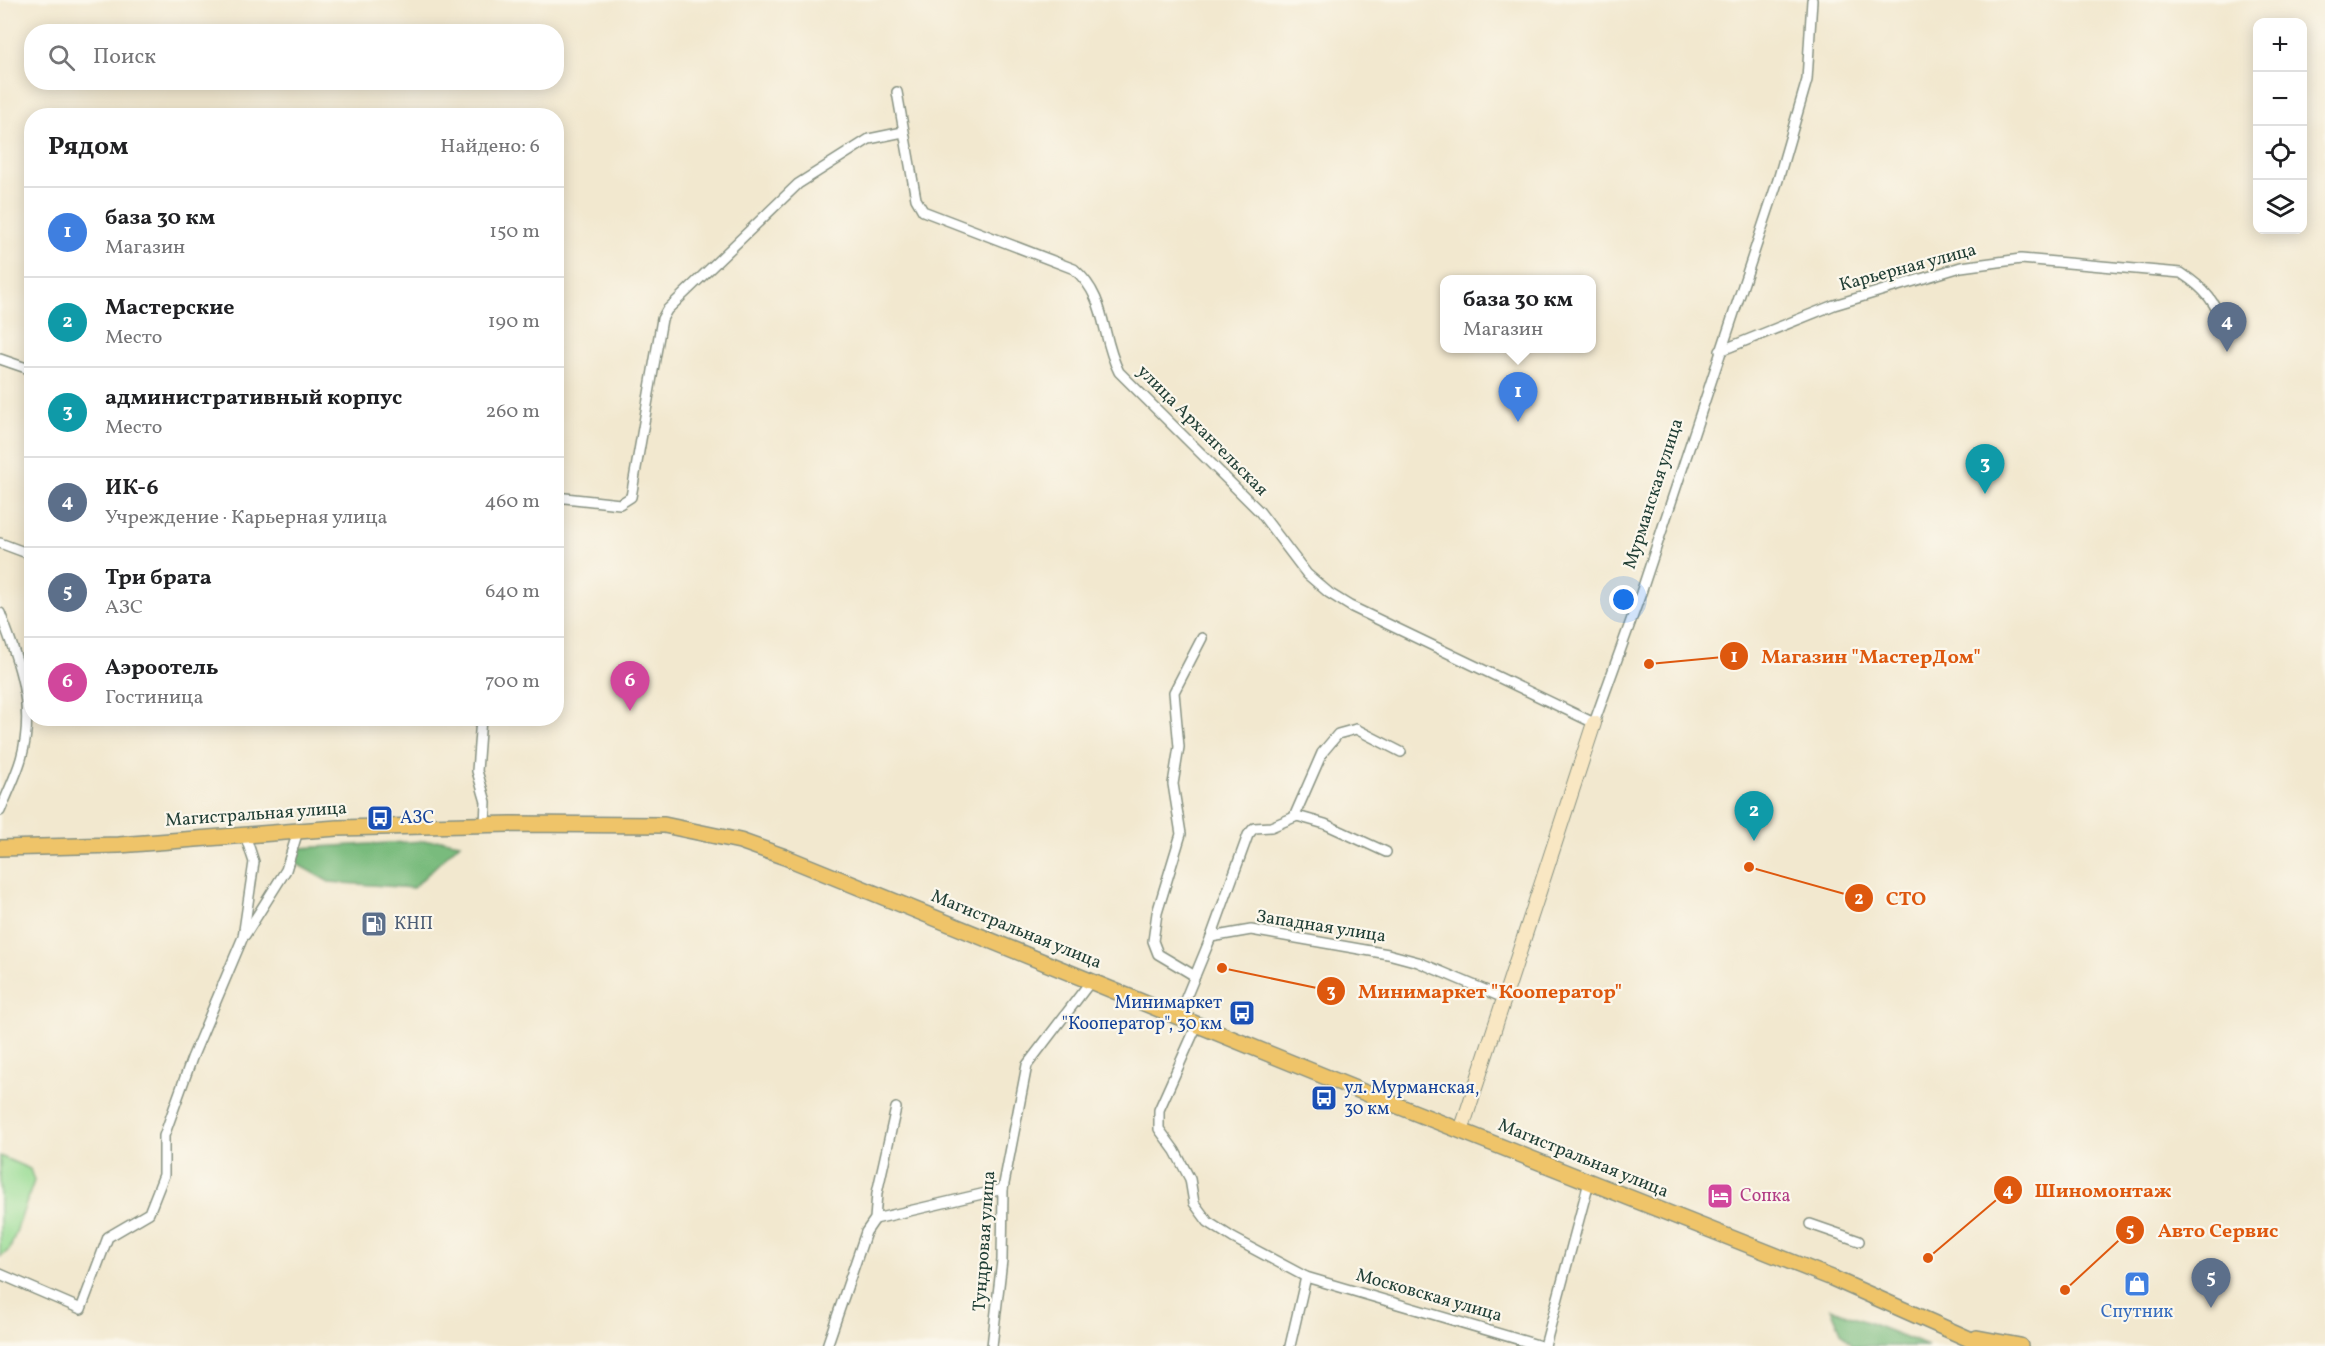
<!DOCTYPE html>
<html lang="ru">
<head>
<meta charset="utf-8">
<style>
  body { margin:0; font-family:Vollkorn,serif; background:#f2f2f2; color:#202124 }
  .controls { position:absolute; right:18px; top:18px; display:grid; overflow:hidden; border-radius:12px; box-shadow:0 3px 15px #0003 }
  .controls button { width:54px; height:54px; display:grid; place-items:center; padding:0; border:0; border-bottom:2px solid #e0e0e0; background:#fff; color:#202124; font:30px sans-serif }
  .you { position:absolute; left:1624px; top:600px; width:21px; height:21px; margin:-15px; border:4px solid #fff; border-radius:50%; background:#1a73e8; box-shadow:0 0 0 9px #1a73e833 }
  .badge { display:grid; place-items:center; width:39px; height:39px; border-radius:50%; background:#111827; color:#fff; font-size:20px; font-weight:700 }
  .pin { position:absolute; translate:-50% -50px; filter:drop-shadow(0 2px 3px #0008) }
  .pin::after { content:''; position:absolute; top:32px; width:21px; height:18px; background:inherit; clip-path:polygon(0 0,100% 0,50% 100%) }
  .popup { position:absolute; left:1440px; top:275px; width:156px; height:78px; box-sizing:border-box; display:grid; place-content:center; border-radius:12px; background:#fff; filter:drop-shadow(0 2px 4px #0005); font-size:20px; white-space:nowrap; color:#757577 }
  .popup b { font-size:22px; color:#202124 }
  .popup::after { content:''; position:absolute; left:50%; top:100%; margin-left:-12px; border:12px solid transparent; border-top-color:#fff }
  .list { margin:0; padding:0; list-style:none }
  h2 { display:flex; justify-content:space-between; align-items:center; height:78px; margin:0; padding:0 24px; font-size:26px }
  h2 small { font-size:20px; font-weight:400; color:#757577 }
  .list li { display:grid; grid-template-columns:39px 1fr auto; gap:18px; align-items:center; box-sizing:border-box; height:90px; padding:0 24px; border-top:2px solid #e0e0e0 }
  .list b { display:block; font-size:22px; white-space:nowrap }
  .list p { margin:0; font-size:20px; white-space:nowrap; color:#757577 }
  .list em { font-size:20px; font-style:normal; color:#757577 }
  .icon { flex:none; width:33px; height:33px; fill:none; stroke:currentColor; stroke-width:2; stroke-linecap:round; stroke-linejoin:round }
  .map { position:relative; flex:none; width:2325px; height:1346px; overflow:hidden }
  .search { position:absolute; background:#fff; box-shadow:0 3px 15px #0003; left:24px; top:24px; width:540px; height:66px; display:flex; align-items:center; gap:15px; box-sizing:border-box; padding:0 21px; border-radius:24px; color:#757577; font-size:22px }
  .panel { position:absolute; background:#fff; box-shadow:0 3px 15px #0003; left:24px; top:108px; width:540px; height:618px; border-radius:24px }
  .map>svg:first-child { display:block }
  .green { fill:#97db93; stroke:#5b8c64; stroke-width:1.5 }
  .forest { fill:#79bb7d; stroke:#4c7c58; stroke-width:1.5 }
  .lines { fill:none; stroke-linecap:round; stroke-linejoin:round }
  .street-casing { stroke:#889282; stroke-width:12 }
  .secondary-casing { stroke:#889282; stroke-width:16 }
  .primary-casing { stroke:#889282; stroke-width:18 }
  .street { stroke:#fff; stroke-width:9 }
  .secondary { stroke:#f9e7c3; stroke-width:14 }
  .primary { stroke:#efc469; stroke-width:15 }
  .labels { text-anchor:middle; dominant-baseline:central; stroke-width:4.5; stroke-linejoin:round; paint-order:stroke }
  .street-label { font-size:18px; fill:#1f3d34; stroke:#fbf7ec }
  .transit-label { font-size:18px; fill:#164399; stroke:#fbf7ec; text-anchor:start }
  .service-label { font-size:18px; fill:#4e5e75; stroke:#fbf7ec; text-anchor:start }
  .hotel-label { font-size:18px; fill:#b23c85; stroke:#fbf7ec; text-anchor:start }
  .shop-label { font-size:18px; fill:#366cbe; stroke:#fbf7ec }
  .leader { fill:none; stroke:#de580e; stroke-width:2 }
  .callout-dot { fill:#de580e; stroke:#fbf7ec; stroke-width:2 }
  .mark-label { font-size:18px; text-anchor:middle; font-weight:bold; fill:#fff }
  .callout-label { font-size:20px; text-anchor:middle; font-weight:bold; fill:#de580e; stroke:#fbf7ec; stroke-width:4.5; stroke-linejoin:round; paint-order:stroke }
</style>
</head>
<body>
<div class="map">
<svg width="2325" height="1346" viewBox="0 0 2325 1346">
  <rect width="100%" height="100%" fill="#fbf7ec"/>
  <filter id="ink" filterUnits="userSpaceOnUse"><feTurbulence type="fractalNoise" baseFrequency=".0167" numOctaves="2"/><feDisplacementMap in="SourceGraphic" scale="12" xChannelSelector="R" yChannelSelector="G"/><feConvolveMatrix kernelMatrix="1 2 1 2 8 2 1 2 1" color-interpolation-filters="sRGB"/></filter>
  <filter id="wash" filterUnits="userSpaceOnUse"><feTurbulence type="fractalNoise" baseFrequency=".008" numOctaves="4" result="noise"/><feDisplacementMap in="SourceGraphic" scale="24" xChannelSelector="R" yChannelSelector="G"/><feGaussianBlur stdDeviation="1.35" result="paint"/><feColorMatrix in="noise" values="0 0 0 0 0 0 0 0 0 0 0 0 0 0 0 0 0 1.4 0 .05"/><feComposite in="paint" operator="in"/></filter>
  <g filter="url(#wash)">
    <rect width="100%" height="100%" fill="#f2e8cf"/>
    <polygon class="green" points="0,1156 30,1169 34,1181 10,1249 0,1257"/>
    <g class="forest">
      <polygon points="443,840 460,843 413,888 329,882 295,863 299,848"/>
      <polygon points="1831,1308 1928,1346 1853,1346 1842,1334"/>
    </g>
  </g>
  <g filter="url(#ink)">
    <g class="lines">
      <g class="street-casing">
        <g id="street">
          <path d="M 897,92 L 916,199 L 923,211 L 1074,269 C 1108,298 1100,335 1119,372 L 1260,512 L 1307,574 L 1329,593 L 1350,606 L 1594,723 L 1641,593 L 1778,180 L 1807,80 L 1812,0"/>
          <path d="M 1720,351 L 1834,305 L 1961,267 L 2021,259 L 2181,273 C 2207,290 2215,302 2226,330"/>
          <polyline points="0,359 32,370"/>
          <polyline points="556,497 620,504 631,497 662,319 667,310 798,184 869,139 903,132"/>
          <polyline points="0,543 32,555"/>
          <path d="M 0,613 C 19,661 36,707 21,759 C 16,776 7,794 0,811"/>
          <polyline points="481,718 477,771 486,802 485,825"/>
          <polyline points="1294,817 1322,753 1338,734 1356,729 1401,752"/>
          <polyline points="245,935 286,870 298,831"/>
          <polyline points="1211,937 1248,835 1254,828 1271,827 1297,816 1325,824 1386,852"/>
          <polyline points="1195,976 1158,954 1153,941 1157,913 1181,834 1173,784 1179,747 1174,692 1202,638"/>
          <polyline points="1178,1017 1211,937 1251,930 1388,954 1418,962 1504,998"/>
          <polyline points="1197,1025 1159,1110 1159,1129 1175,1151 1190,1179 1194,1203 1208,1222 1233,1238 1306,1277 1541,1346"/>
          <polyline points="875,1219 1003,1189"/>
          <polyline points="1810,1224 1859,1241"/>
          <polyline points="0,1274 81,1309 108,1237 149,1213 164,1175 164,1136 192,1058 243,937 254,862 245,835"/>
          <polyline points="827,1346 866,1232 875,1219 877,1193 896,1108"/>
          <polyline points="992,1346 1002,1260 1003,1189 1027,1065 1091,981"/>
          <polyline points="1290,1346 1306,1277"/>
          <polyline points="1545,1346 1589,1182"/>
        </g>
      </g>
      <g class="secondary-casing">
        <polyline id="secondary" points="1461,1131 1594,723"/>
      </g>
      <g class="primary-casing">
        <g id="primary">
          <polyline points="0,848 119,845 337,828 511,824 664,825 740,841 785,857 1363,1092 1832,1278 1985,1346"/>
          <polyline points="1977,1338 2020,1346"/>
        </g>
      </g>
      <use href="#street" class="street"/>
      <use href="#secondary" class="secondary"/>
      <use href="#primary" class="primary"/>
    </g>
  </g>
  <defs>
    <g id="bus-square" transform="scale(1.35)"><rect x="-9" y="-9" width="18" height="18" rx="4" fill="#1a4fb4" stroke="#fbf7ec"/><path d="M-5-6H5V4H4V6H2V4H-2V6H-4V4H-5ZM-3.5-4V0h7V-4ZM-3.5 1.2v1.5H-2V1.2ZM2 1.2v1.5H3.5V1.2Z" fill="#fff"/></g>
    <g id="fuel-square" transform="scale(1.35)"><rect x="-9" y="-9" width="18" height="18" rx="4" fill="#5c6f8a" stroke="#fbf7ec"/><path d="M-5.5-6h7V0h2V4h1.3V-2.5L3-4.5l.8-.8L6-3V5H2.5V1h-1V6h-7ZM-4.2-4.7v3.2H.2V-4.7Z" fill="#fff"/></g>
    <g id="hotel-square" transform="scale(1.35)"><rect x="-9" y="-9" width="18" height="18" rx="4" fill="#d1479c" stroke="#fbf7ec"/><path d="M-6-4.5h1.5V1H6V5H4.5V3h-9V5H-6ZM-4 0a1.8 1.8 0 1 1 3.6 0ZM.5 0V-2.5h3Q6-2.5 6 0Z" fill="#fff"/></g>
    <g id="shop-square" transform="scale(1.35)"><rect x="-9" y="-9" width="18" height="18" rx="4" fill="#3f7fe0" stroke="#fbf7ec"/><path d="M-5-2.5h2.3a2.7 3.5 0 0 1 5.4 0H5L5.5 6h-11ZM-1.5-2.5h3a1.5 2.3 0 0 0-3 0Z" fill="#fff"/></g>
  </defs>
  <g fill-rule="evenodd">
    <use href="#bus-square" x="380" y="818"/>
    <use href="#fuel-square" x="374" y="924"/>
    <use href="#bus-square" x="1242" y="1013"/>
    <use href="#bus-square" x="1324" y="1098"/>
    <use href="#hotel-square" x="1720" y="1196"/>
    <use href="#shop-square" x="2137" y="1284"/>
  </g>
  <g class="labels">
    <g class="street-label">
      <text transform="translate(1908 268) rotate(-15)">Карьерная улица</text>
      <text transform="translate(1202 431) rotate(45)">улица Архангельская</text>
      <text transform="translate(1654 494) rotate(-72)">Мурманская улица</text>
      <text transform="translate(256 815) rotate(-4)">Магистральная улица</text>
      <text transform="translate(1321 927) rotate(9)">Западная улица</text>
      <text transform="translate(1016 930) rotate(22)">Магистральная улица</text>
      <text transform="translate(1583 1159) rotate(22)">Магистральная улица</text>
      <text transform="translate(985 1241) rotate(-86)">Тундровая улица</text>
      <text transform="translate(1429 1296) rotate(16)">Московская улица</text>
    </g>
    <g class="transit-label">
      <text x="400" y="818">АЗС</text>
      <text x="1222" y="1003" text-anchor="end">Минимаркет<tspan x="1222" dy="21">"Кооператор", 30 км</tspan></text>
      <text x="1344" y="1088">ул. Мурманская,<tspan x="1344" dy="21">30 км</tspan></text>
    </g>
    <g class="service-label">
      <text x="394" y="924">КНП</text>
    </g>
    <g class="hotel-label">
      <text x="1740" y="1196">Сопка</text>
    </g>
    <g class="shop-label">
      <text x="2137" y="1312">Спутник</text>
    </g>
  </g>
  <path class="leader" d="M1649 664L1734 656M1749 867L1859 898M1222 968L1331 991M1928 1258L2008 1190M2065 1290L2130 1230"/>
  <g class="callout-dot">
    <circle cx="1649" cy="664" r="6"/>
    <circle cx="1749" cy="867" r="6"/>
    <circle cx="1222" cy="968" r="6"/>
    <circle cx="1928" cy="1258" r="6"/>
    <circle cx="2065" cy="1290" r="6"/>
    <circle cx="1734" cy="656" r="15"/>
    <circle cx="1859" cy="898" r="15"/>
    <circle cx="1331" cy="991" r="15"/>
    <circle cx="2008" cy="1190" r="15"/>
    <circle cx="2130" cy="1230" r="15"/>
  </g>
  <g class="mark-label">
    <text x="1734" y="662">1</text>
    <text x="1859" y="904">2</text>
    <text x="1331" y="997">3</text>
    <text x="2008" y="1196">4</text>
    <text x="2130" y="1236">5</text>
  </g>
  <g class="callout-label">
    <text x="1871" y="663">Магазин "МастерДом"</text>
    <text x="1906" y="905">СТО</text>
    <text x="1490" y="998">Минимаркет "Кооператор"</text>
    <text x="2103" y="1197">Шиномонтаж</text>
    <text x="2218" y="1237">Авто Сервис</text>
  </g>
</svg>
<div class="controls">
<button>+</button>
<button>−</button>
<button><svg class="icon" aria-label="locate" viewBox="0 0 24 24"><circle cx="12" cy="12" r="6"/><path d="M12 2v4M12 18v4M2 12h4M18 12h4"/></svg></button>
<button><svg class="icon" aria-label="layers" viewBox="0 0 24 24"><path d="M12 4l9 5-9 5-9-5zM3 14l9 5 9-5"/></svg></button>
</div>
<div class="you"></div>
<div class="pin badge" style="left:1518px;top:422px;background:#3f7fe0">1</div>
<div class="popup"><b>база 30 км</b>Магазин</div>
<div class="pin badge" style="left:1754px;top:841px;background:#0f9aa8">2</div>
<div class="pin badge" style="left:1985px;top:494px;background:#0f9aa8">3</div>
<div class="pin badge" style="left:2227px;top:352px;background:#5c6f8a">4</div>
<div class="pin badge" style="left:2211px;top:1308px;background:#5c6f8a">5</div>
<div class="pin badge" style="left:630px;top:711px;background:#d1479c">6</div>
<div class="search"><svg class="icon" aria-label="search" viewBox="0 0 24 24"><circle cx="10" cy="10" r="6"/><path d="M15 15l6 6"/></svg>Поиск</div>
<section class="panel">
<h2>Рядом<small>Найдено: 6</small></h2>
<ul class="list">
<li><span class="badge" style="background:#3f7fe0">1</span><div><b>база 30 км</b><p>Магазин</p></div><em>150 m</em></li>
<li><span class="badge" style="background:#0f9aa8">2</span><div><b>Мастерские</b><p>Место</p></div><em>190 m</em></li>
<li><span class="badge" style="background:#0f9aa8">3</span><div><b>административный корпус</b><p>Место</p></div><em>260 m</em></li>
<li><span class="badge" style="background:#5c6f8a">4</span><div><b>ИК-6</b><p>Учреждение · Карьерная улица</p></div><em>460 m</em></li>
<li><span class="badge" style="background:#5c6f8a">5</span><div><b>Три брата</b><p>АЗС</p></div><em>640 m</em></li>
<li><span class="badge" style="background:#d1479c">6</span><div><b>Аэроотель</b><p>Гостиница</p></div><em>700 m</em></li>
</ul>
</section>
</div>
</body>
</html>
